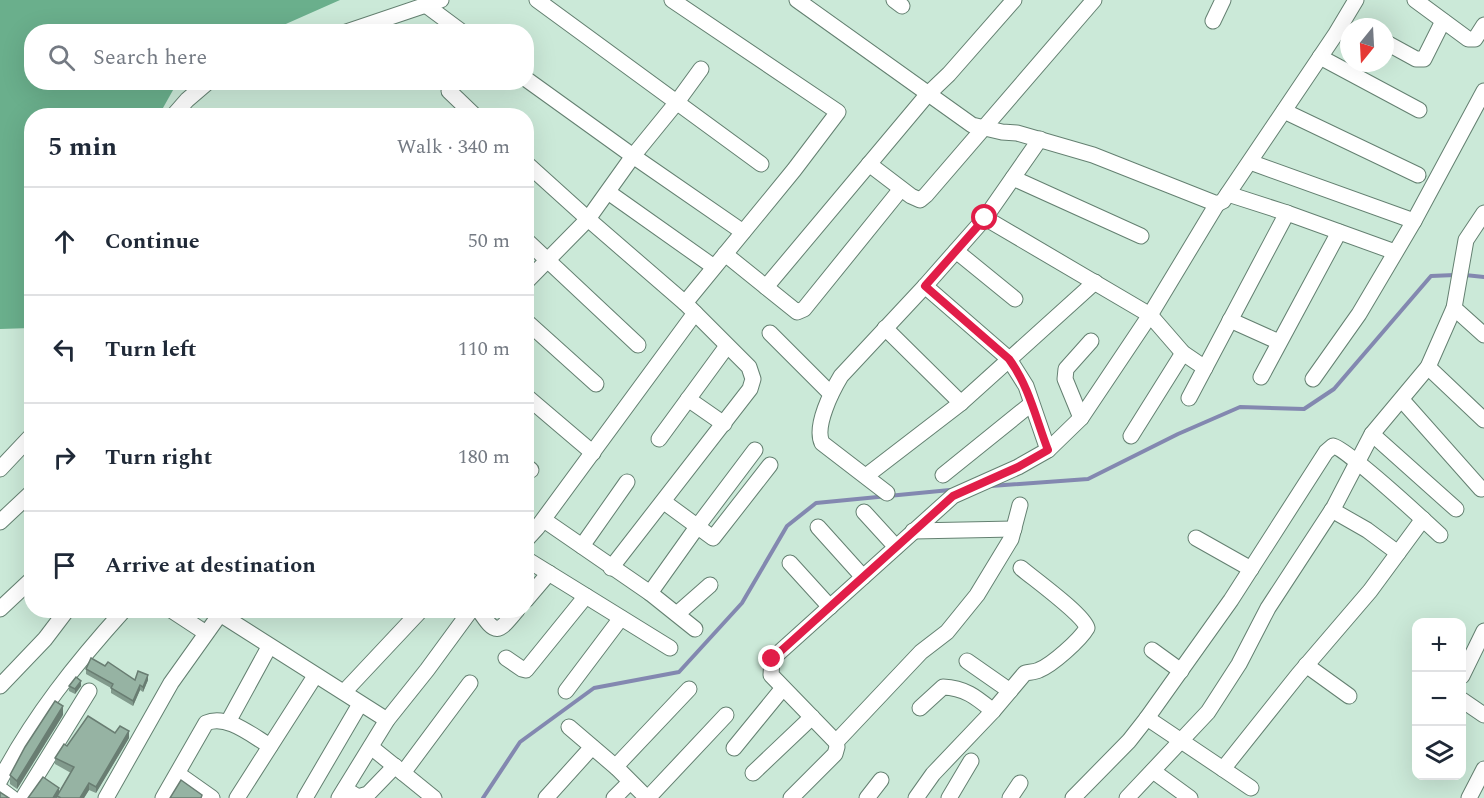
<!DOCTYPE html>
<html lang="en">
<head>
<meta charset="utf-8">
<style>
  body { margin:0; font-family:Spectral,serif; background:#f2f2f3; color:#1f2937 }
  .controls { position:absolute; right:18px; bottom:18px; display:grid; overflow:hidden; border-radius:12px; box-shadow:0 6px 24px #0002 }
  .controls button { width:54px; height:54px; display:grid; place-items:center; padding:0; border:0; border-bottom:2px solid #e0e1e3; background:#fff; color:#1f2937; font:30px sans-serif }
  .compass { position:absolute; left:1340px; top:18px; width:54px; height:54px; border-radius:50%; background:#fff; box-shadow:0 6px 24px #0002; rotate:198deg }
  .stop { position:absolute; width:18px; height:18px; margin:-14px; border:4px solid #e11d48; border-radius:50%; background:#fff }
  .stop.end { background:#e11d48; border-color:#fff; box-shadow:0 2px 6px #0008 }
  .list { margin:0; padding:0; list-style:none }
  h2 { display:flex; justify-content:space-between; align-items:center; height:78px; margin:0; padding:0 24px; font-size:26px }
  h2 small { font-size:20px; font-weight:400; color:#747a83 }
  .list li { display:grid; grid-template-columns:39px 1fr auto; gap:18px; align-items:center; box-sizing:border-box; height:108px; padding:0 24px; border-top:2px solid #e0e1e3 }
  .list b { display:block; font-size:22px; white-space:nowrap }
  .list em { font-size:20px; font-style:normal; color:#747a83 }
  .icon { flex:none; width:33px; height:33px; fill:none; stroke:currentColor; stroke-width:2; stroke-linecap:round; stroke-linejoin:round }
  .map { position:relative; flex:none; width:1484px; height:798px; overflow:hidden }
  .search { position:absolute; background:#fff; box-shadow:0 6px 24px #0002; left:24px; top:24px; width:510px; height:66px; display:flex; align-items:center; gap:15px; box-sizing:border-box; padding:0 21px; border-radius:24px; color:#747a83; font-size:22px }
  .panel { position:absolute; background:#fff; box-shadow:0 6px 24px #0002; left:24px; top:108px; width:510px; height:510px; border-radius:24px }
  .map>svg:first-child { display:block }
  .forest { fill:#6aaf8c }
  .lines { fill:none; stroke-linecap:round; stroke-linejoin:round }
  .stream { stroke:#8388b0; stroke-width:4 }
  .minor-casing { stroke:#648071; stroke-width:17 }
  .minor { stroke:#fff; stroke-width:15 }
  .wall { fill:#819a8c }
  .shaded-wall { fill:#697d72 }
  .building { fill:#96b3a3; stroke:#697d72; stroke-width:1.5 }
  .route { stroke:#e11d48; stroke-width:8 }
</style>
</head>
<body>
<div class="map">
<svg width="1484" height="798" viewBox="0 0 1484 798">
  <rect width="100%" height="100%" fill="#cbe9d8"/>
  <polygon class="forest" points="0,0 340,0 270,31 32,32 32,82 177,83 159,115 32,116 31,328 0,329"/>
  <g class="lines">
    <g class="stream">
      <polyline points="1465,275 1484,277"/>
      <polyline points="991,486 1088,479 1178,434 1240,407 1304,409 1334,389 1431,276 1455,275"/>
      <polyline points="483,798 520,742 594,688 679,672 742,603 787,526 816,503 950,490"/>
    </g>
    <g class="minor-casing">
      <g id="minor">
        <polyline points="537,0 761,164"/>
        <polyline points="672,0 838,112 794,170 685,303"/>
        <polyline points="797,0 972,125 1002,132 1017,133 1093,155 1217,204 1223,201 1335,35 1356,0"/>
        <polyline points="894,0 902,6"/>
        <polyline points="1415,0 1468,39 1475,39 1484,25"/>
        <polyline points="427,6 462,32"/>
        <polyline points="1213,21 1223,0"/>
        <polyline points="346,32 441,0"/>
        <polyline points="1385,42 1416,59 1424,59 1443,21"/>
        <polyline points="1320,57 1419,110"/>
        <polyline points="526,79 633,156 743,232"/>
        <polyline points="449,91 475,116"/>
        <polyline points="1284,111 1418,175"/>
        <polyline points="173,116 187,100 208,82"/>
        <polyline points="1250,162 1414,221"/>
        <polyline points="526,163 588,219 685,303 749,367 753,379 750,389 611,568"/>
        <polyline points="869,164 911,196 920,200 926,195 1094,0"/>
        <polyline points="1013,178 1141,236"/>
        <polyline points="608,192 714,267"/>
        <polyline points="1228,194 1287,213 1395,252"/>
        <polyline points="985,218 1150,315 1183,353 1205,368"/>
        <polyline points="526,240 638,345"/>
        <polyline points="956,251 1015,299"/>
        <polyline points="725,254 797,312 804,309 901,189"/>
        <polyline points="526,282 588,219 633,156 677,102 701,69"/>
        <polyline points="925,286 1009,359 1026,386 1048,450"/>
        <polyline points="766,287 927,95 949,74 1014,0"/>
        <polyline points="1454,308 1484,335"/>
        <polyline points="1230,320 1279,342"/>
        <polyline points="526,321 596,384"/>
        <polyline points="885,328 961,403"/>
        <polyline points="770,333 831,394"/>
        <polyline points="1428,367 1484,420"/>
        <polyline points="1261,377 1339,232"/>
        <polyline points="1313,379 1359,314 1414,221 1484,91"/>
        <polyline points="526,396 593,453"/>
        <polyline points="1189,398 1287,213"/>
        <polyline points="688,399 724,424"/>
        <polyline points="1402,400 1481,489"/>
        <polyline points="1081,418 1065,379 1066,369 1091,341"/>
        <polyline points="1372,434 1456,509"/>
        <polyline points="1131,436 1183,353"/>
        <polyline points="659,439 727,346"/>
        <polyline points="526,466 531,470"/>
        <polyline points="0,469 32,435"/>
        <polyline points="943,475 1031,404"/>
        <polyline points="866,476 961,403 1095,282"/>
        <path d="M 887,493 L 822,443 C 814,426 832,391 841,376 L 925,286 L 985,218 L 1040,139"/>
        <polyline points="664,502 713,538 770,465"/>
        <polyline points="1332,510 1367,530 1398,553"/>
        <polyline points="864,512 896,547"/>
        <polyline points="544,520 650,593 695,629"/>
        <polyline points="0,522 32,492"/>
        <polyline points="818,527 863,577"/>
        <polyline points="913,531 1014,529"/>
        <polyline points="1196,538 1251,569"/>
        <polyline points="526,540 537,528 695,313"/>
        <polyline points="582,546 627,482"/>
        <polyline points="526,559 670,648"/>
        <polyline points="790,563 830,607"/>
        <polyline points="650,593 697,527 755,450"/>
        <polyline points="526,600 549,573"/>
        <polyline points="0,609 32,579"/>
        <polyline points="171,610 206,633"/>
        <path d="M 479,610 C 496,636 498,633 517,610"/>
        <polyline points="220,614 387,720"/>
        <polyline points="677,614 710,585"/>
        <polyline points="1152,650 1181,671"/>
        <polyline points="506,658 522,669 526,670 586,596"/>
        <polyline points="967,661 1010,691"/>
        <polyline points="1306,665 1349,696"/>
        <polyline points="1462,676 1484,631"/>
        <polyline points="0,686 45,639 67,610"/>
        <polyline points="566,691 621,618"/>
        <polyline points="344,692 421,610"/>
        <polyline points="1462,700 1484,715"/>
        <path d="M 920,708 L 943,687 C 966,688 977,698 993,711"/>
        <polyline points="1147,718 1223,769 1298,675 1370,591 1423,519"/>
        <polyline points="228,722 269,647"/>
        <polyline points="569,727 617,768 647,798"/>
        <polyline points="836,742 921,652 947,632 977,595 1011,539 1020,505"/>
        <polyline points="371,747 434,798"/>
        <polyline points="734,748 783,688"/>
        <polyline points="617,768 619,763 689,689"/>
        <polyline points="1223,769 1251,788"/>
        <polyline points="1153,771 1190,798"/>
        <polyline points="403,773 470,683"/>
        <polyline points="753,773 812,717"/>
        <polyline points="178,774 212,798"/>
        <path d="M 0,780 C 33,717 76,663 124,610"/>
        <polyline points="0,789 12,798"/>
        <polyline points="345,789 358,797 368,794 395,766"/>
        <polyline points="23,798 89,691"/>
        <polyline points="106,798 171,683 223,610"/>
        <path d="M 163,798 L 206,723 C 227,714 251,735 270,746"/>
        <polyline points="237,798 315,676"/>
        <polyline points="305,798 360,704"/>
        <polyline points="339,798 387,720 427,670 471,610"/>
        <polyline points="546,798 592,747"/>
        <polyline points="614,798 630,782"/>
        <polyline points="648,798 726,715"/>
        <polyline points="791,798 835,754 837,747 836,742 771,675 772,659 953,496 1018,467 1048,450 1081,418 1150,315 1217,204"/>
        <polyline points="867,798 881,780"/>
        <path d="M 916,798 L 933,774 L 993,711 L 1025,673 C 1030,672 1035,672 1039,670 C 1052,665 1080,640 1087,628 C 1084,615 1034,579 1021,568"/>
        <polyline points="949,798 971,761"/>
        <polyline points="1010,798 1020,783"/>
        <path d="M 1073,798 L 1129,741 L 1147,718 L 1231,600 L 1326,452 L 1333,446 C 1345,447 1426,522 1440,535"/>
        <polyline points="1127,798 1208,712 1239,664 1268,608 1334,507 1372,434 1428,367 1454,308 1466,240 1484,213"/>
        <polyline points="1469,798 1484,769"/>
      </g>
    </g>
    <use href="#minor" class="minor"/>
  </g>
  <g class="wall">
    <polygon points="105,666 135,680 148,680 143,692 140,690 133,706 111,693 111,688 86,674 86,669"/>
    <polygon points="69,686 81,686 75,694 69,691"/>
    <polygon points="63,715 17,789 10,784 10,775"/>
    <polygon points="115,733 129,738 96,793 89,790 84,798 28,798 59,792 71,773 55,764 55,758 67,746"/>
  </g>
  <g class="shaded-wall">
    <polygon points="148,675 148,680 143,692 143,687"/>
    <polygon points="81,681 81,686 75,694 75,689"/>
    <polygon points="140,685 140,690 133,706 133,701"/>
    <polygon points="63,706 63,715 17,789 17,781"/>
    <polygon points="129,731 129,738 96,793 96,787"/>
    <polygon points="89,783 89,790 84,798 80,798"/>
    <polygon points="59,788 59,796 57,796 57,798 53,798"/>
  </g>
  <g class="building">
    <polygon points="91,658 105,666 108,662 135,680 138,671 148,675 143,687 140,685 133,701 111,688 113,684 86,669"/>
    <polygon points="76,677 81,681 75,689 69,686"/>
    <polygon points="55,701 63,706 17,781 10,775 25,747"/>
    <polygon points="88,716 115,733 120,726 129,731 96,787 89,783 80,798 61,798 57,796 74,767 55,758 64,744 67,746"/>
    <polygon points="43,777 59,788 53,798 28,798"/>
    <polygon points="181,780 202,795 201,798 170,798"/>
    <polygon points="0,792 9,798 0,798"/>
  </g>
  <g class="lines">
    <path class="route" d="M 772,659 L 953,496 L 1018,467 L 1048,450 C 1036,419 1029,386 1009,359 L 925,286 L 985,218"/>
  </g>
</svg>
<div class="controls">
<button>+</button>
<button>−</button>
<button><svg class="icon" aria-label="layers" viewBox="0 0 24 24"><path d="M12 4l9 5-9 5-9-5zM3 14l9 5 9-5"/></svg></button>
</div>
<svg class="compass" viewBox="-18 -18 36 36"><path d="M0-13l5 13h-10z" fill="#e53935"/><path d="M0 13l5-13h-10z" fill="#747a83"/></svg>
<div class="stop" style="left:985px;top:218px"></div>
<div class="stop end" style="left:772px;top:659px"></div>
<div class="search"><svg class="icon" aria-label="search" viewBox="0 0 24 24"><circle cx="10" cy="10" r="6"/><path d="M15 15l6 6"/></svg>Search here</div>
<section class="panel">
<h2>5 min<small>Walk · 340 m</small></h2>
<ul class="list">
<li><svg class="icon" aria-label="ahead" viewBox="0 0 24 24"><path d="M12 20V5M6 11l6-6 6 6"/></svg><div><b>Continue</b></div><em>50 m</em></li>
<li><svg class="icon" aria-label="left" viewBox="0 0 24 24"><path d="M17 20v-9H6M10 6l-5 5 5 5"/></svg><div><b>Turn left</b></div><em>110 m</em></li>
<li><svg class="icon" aria-label="right" viewBox="0 0 24 24"><path d="M7 20v-9h11M14 6l5 5-5 5"/></svg><div><b>Turn right</b></div><em>180 m</em></li>
<li><svg class="icon" aria-label="arrive" viewBox="0 0 24 24"><path d="M6 21V4h12l-3 4 3 4H6"/></svg><div><b>Arrive at destination</b></div></li>
</ul>
</section>
</div>
</body>
</html>
